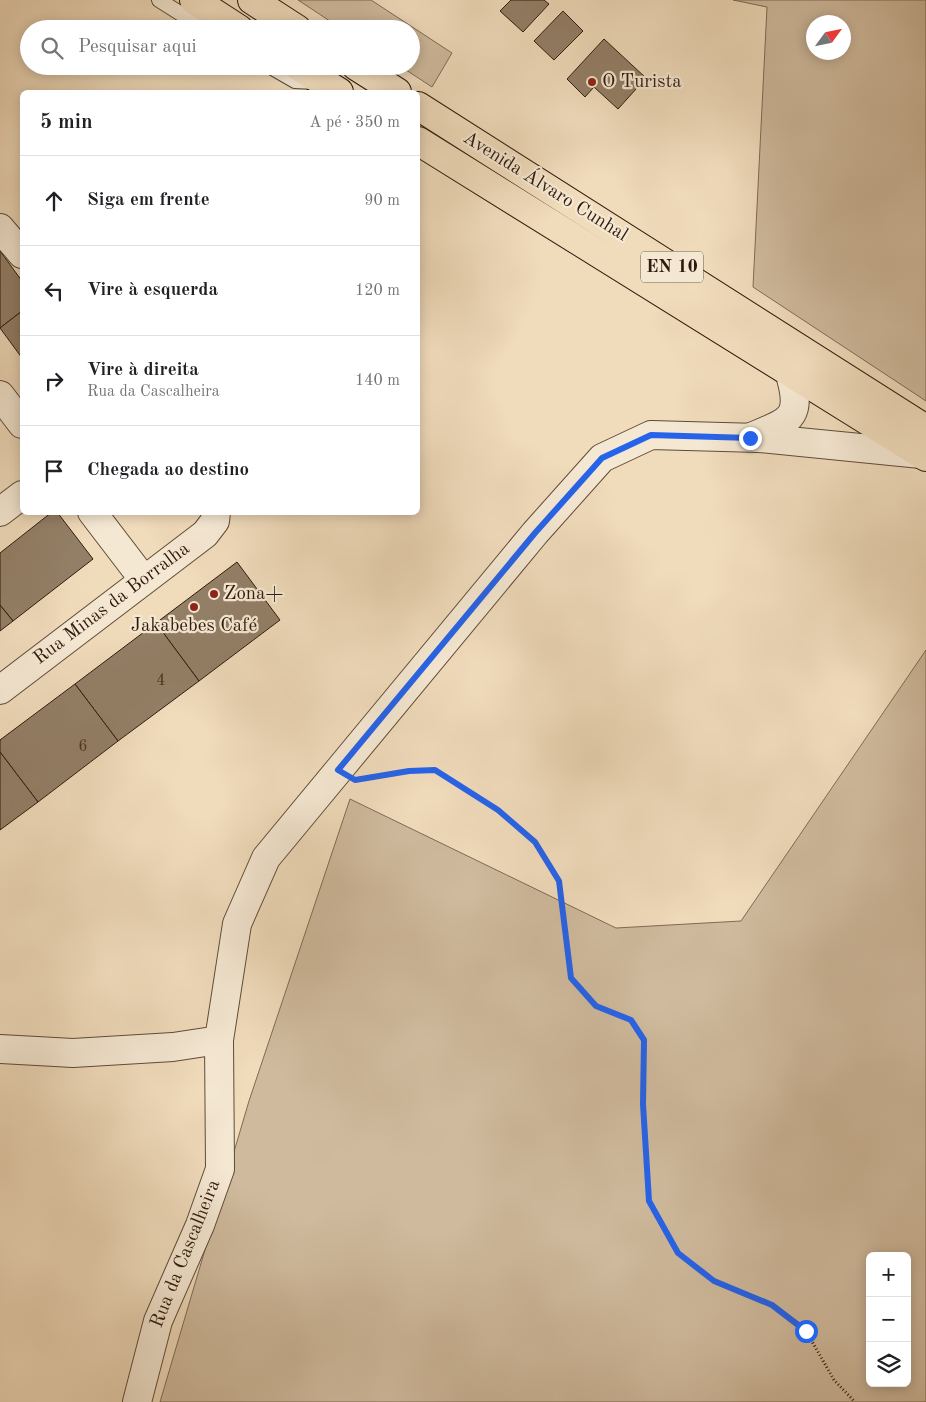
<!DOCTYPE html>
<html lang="pt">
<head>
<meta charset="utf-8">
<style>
  body { margin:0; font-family:"Old Standard TT",serif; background:#f6f6f6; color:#202124 }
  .controls { position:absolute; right:15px; bottom:15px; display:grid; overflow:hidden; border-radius:8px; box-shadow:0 2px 12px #0003 }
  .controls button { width:45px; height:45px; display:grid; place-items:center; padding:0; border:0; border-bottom:1px solid #e0e0e0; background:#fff; color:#202124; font:25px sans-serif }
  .compass { position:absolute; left:806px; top:15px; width:45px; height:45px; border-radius:50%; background:#fff; box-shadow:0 2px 12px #0003; rotate:57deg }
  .stop { position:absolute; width:15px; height:15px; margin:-11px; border:4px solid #2563eb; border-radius:50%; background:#fff }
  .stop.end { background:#2563eb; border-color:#fff; box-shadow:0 1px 5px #0008 }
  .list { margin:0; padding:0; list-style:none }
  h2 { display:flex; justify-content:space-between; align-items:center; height:65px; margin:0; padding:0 20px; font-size:21px }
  h2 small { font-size:16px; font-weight:400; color:#757577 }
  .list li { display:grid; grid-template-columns:32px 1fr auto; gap:15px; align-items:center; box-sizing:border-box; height:90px; padding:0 20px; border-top:1px solid #e0e0e0 }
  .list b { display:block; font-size:19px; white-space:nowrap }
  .list p { margin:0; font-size:16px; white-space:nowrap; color:#757577 }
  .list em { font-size:16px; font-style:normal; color:#757577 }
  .icon { flex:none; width:28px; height:28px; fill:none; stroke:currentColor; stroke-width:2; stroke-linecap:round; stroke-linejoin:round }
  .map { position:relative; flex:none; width:926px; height:1402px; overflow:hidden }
  .search { position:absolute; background:#fff; box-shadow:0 2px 12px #0003; left:20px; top:20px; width:400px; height:55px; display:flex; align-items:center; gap:12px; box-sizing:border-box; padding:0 18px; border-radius:28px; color:#757577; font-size:19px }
  .panel { position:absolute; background:#fff; box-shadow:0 2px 12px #0003; left:20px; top:90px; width:400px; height:425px; border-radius:8px }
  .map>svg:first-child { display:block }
  .green { fill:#cfba9d; stroke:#7f6a55; fill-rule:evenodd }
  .building { fill:#937f67; stroke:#2f1b0d }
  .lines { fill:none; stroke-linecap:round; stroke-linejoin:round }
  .service-casing { stroke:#5f4b38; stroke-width:16 }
  .minor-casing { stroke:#5f4b38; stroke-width:30 }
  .primary-casing { stroke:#2f1b0d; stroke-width:30 }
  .path { stroke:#2f1b0d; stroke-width:3; stroke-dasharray:1 2.5; stroke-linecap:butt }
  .service { stroke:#f5e8d3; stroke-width:14 }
  .minor { stroke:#f5e8d3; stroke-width:28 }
  .primary { stroke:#f0dbbb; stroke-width:28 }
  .route { stroke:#2563eb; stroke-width:6 }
  .poi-dot { fill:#8f2418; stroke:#f5e8d3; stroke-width:2 }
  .labels { text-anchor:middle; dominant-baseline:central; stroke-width:4.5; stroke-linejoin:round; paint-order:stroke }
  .number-label { font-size:16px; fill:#483424 }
  .shield { fill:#f5e8d3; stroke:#6a5848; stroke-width:1 }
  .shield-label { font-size:18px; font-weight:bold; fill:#2f1b0d }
  .poi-label { font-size:19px; fill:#2f1b0d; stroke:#f5e8d3; text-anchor:start }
  .street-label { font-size:19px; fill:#2f1b0d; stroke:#f5e8d3 }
</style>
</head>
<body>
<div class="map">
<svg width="926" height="1402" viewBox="0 0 926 1402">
  <rect width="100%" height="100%" fill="#f0dbbb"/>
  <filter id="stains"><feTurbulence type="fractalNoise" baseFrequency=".004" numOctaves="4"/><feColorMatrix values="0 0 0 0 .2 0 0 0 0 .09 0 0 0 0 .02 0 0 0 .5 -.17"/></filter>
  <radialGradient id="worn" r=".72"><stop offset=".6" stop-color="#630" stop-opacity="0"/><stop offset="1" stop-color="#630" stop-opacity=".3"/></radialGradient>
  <g class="green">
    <polygon points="298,0 371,0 452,53 432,87 400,66 411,66 411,29 342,29"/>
    <path d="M 733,0 L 926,0 L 926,401 L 753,287 L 767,7 ZM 844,22 L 844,52 L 814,52 L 814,22 Z"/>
    <path d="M 926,650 L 926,1402 L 160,1402 L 249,1101 L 350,799 L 616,928 L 741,921 ZM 870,1256 L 907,1256 L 907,1383 L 870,1383 Z"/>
  </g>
  <g class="building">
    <polygon points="511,0 544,0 549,4 523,32 500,11"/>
    <polygon points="563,11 583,31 554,60 534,41"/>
    <polygon points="604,39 646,78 618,109 594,87 585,97 567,79"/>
    <polygon points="0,251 22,281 22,311 0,328"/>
    <polygon points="22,311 22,358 0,328"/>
    <polygon points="52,512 57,512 93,559 13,621 0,605 0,553"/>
    <polygon points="237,562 280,620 199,681 156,623"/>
    <polygon points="0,605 13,621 0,631"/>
    <polygon points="156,623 199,681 118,741 75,684"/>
    <polygon points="75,684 118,741 38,802 0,752 0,740"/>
    <polygon points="0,752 38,802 0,830"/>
  </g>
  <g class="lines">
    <g class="service-casing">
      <g id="service">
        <polyline points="159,0 205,29"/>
        <polyline points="269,66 295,81 314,82"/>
      </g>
    </g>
    <g class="minor-casing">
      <g id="minor">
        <polyline points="0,228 22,254"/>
        <polyline points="0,395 22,424"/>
        <path d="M 751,437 C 792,420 803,418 789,371"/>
        <polyline points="0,512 22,495"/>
        <polyline points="92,512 144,580"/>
        <polyline points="0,690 205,534 215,521 216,512"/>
        <polyline points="0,1049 73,1053 173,1047 219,1040"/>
        <polyline points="137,1402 158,1321 200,1225 220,1169 219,1040 237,924 266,858 338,771 535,533 602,458 651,435 759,438 921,454"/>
      </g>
    </g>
    <g class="primary-casing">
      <g id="primary">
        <polyline points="194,0 239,29"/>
        <polyline points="252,0 297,29"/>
        <polyline points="298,66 339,92"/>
        <polyline points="356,66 397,92"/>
        <polyline points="418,106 926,429"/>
        <polyline points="418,141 926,457"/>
      </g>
    </g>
    <polyline class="path" points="367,777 409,771 435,770 498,810 535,842 559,881 571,978 596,1006 631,1020 643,1040 643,1104 649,1201 679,1253 714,1281 772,1305 806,1331 834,1380 855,1402"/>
    <use href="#service" class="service"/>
    <use href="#minor" class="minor"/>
    <use href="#primary" class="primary"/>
  </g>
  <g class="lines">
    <polyline class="route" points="750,438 651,435 602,458 535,533 338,770 355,780 409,771 435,770 498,810 535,842 559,881 571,978 596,1006 631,1020 644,1040 643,1104 649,1201 678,1253 714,1281 772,1305 806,1331"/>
  </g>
  <g class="poi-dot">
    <circle cx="592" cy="82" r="5"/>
    <circle cx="214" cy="594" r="5"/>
    <circle cx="194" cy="607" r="5"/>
  </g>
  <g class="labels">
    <g class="number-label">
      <text x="161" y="681">4</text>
      <text x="83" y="747">6</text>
    </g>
    <rect class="shield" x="641" y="251.5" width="62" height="31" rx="4"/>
    <g class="shield-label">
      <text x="672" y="267">EN 10</text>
    </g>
    <g class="poi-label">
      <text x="602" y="82">O Turista</text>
      <text x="224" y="594">Zona+</text>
      <text x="194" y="626" text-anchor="middle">Jakabebes Café</text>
    </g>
    <g class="street-label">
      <text transform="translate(545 187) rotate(32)">Avenida Álvaro Cunhal</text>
      <text transform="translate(112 604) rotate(-37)">Rua Minas da Borralha</text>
      <text transform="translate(186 1254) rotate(-68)">Rua da Cascalheira</text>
    </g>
  </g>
  <rect width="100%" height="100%" filter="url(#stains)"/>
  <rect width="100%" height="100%" fill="url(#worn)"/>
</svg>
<div class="controls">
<button>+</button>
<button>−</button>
<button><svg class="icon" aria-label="layers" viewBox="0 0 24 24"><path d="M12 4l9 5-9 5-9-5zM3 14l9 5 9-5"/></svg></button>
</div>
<svg class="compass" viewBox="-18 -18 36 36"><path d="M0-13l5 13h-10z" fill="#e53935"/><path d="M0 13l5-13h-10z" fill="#757577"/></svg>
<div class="stop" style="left:806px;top:1331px"></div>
<div class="stop end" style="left:750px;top:438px"></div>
<div class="search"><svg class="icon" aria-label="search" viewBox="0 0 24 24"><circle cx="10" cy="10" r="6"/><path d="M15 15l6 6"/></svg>Pesquisar aqui</div>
<section class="panel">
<h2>5 min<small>A pé · 350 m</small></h2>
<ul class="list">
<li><svg class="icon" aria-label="ahead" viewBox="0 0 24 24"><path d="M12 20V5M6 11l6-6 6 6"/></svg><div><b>Siga em frente</b></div><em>90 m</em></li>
<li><svg class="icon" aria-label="left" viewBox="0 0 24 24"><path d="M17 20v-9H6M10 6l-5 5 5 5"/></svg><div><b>Vire à esquerda</b></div><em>120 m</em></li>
<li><svg class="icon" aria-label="right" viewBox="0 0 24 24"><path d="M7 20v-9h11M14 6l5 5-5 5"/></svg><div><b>Vire à direita</b><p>Rua da Cascalheira</p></div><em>140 m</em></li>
<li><svg class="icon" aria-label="arrive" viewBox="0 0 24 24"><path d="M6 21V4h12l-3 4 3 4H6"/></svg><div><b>Chegada ao destino</b></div></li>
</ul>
</section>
</div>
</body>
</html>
